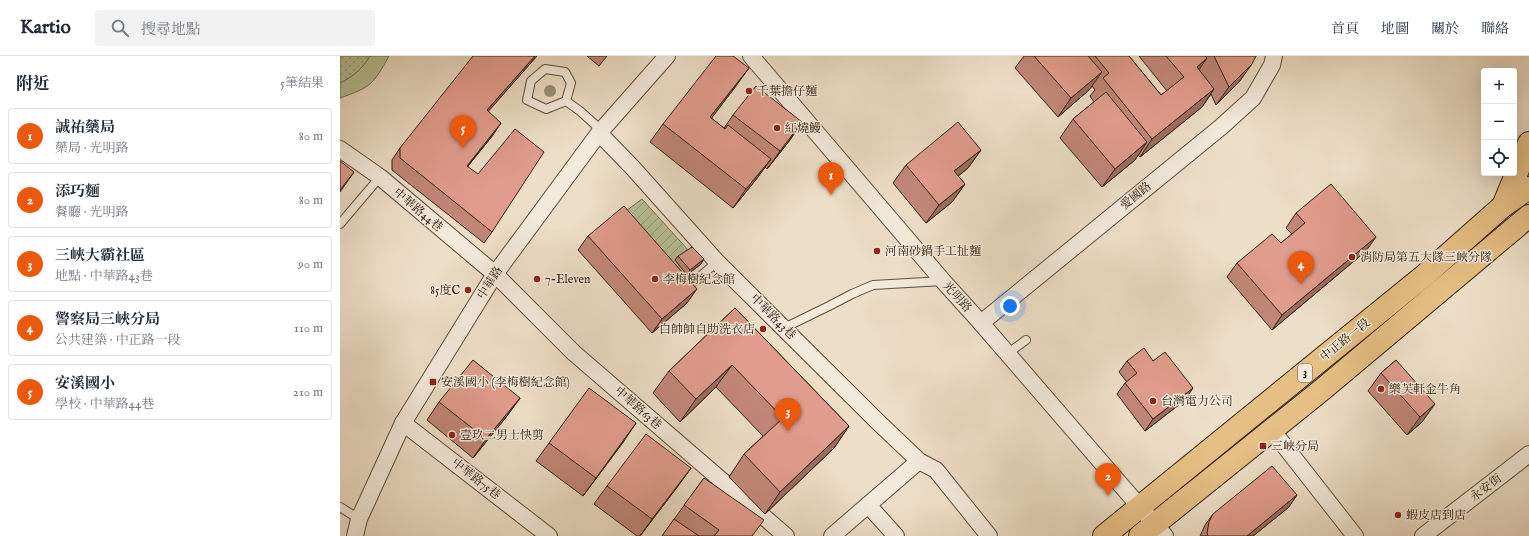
<!DOCTYPE html>
<html lang="zh-TW">
<head>
<meta charset="utf-8">
<style>
  body { margin:0; font-family:"IM FELL English","Noto Serif TC",serif; background:#f2f2f3; color:#1f2937 }
  .controls { position:absolute; right:12px; top:12px; display:grid; overflow:hidden; border-radius:4px; box-shadow:0 4px 16px #0002 }
  .controls button { width:36px; height:36px; display:grid; place-items:center; padding:0; border:0; border-bottom:1px solid #e0e1e3; background:#fff; color:#1f2937; font:20px sans-serif }
  .you { position:absolute; left:670px; top:250px; width:14px; height:14px; margin:-10px; border:3px solid #fff; border-radius:50%; background:#1a73e8; box-shadow:0 0 0 6px #1a73e833 }
  .badge { display:grid; place-items:center; width:26px; height:26px; border-radius:50%; background:#ea580c; color:#fff; font-size:13px; font-weight:700 }
  .pin { position:absolute; translate:-50% -33px; filter:drop-shadow(0 1px 2px #0008) }
  .pin::after { content:''; position:absolute; top:21px; width:14px; height:12px; background:inherit; clip-path:polygon(0 0,100% 0,50% 100%) }
  .list { margin:0; padding:0; list-style:none }
  h2 { display:flex; justify-content:space-between; align-items:center; height:52px; margin:0; padding:0 16px; font-size:17px }
  h2 small { font-size:13px; font-weight:400; color:#747a83 }
  .list li { display:grid; grid-template-columns:26px 1fr auto; gap:12px; align-items:center; box-sizing:border-box; height:56px; margin:0 8px 8px; padding:0 8px; border:1px solid #e0e1e3; border-radius:4px }
  .list b { display:block; font-size:15px; white-space:nowrap }
  .list p { margin:0; font-size:13px; white-space:nowrap; color:#747a83 }
  .list em { font-size:13px; font-style:normal; color:#747a83 }
  .icon { flex:none; width:22px; height:22px; fill:none; stroke:currentColor; stroke-width:2; stroke-linecap:round; stroke-linejoin:round }
  .map { position:relative; flex:none; width:1189px; height:480px; overflow:hidden }
  header { display:flex; align-items:center; gap:24px; box-sizing:border-box; height:56px; padding:0 20px; background:#fff; border-bottom:1px solid #e0e1e3 }
  header strong { font-size:19px }
  nav { display:flex; gap:22px; margin-inline-start:auto; font-size:14px }
  .search { width:280px; height:36px; background:#f2f2f3; display:flex; align-items:center; gap:10px; box-sizing:border-box; padding:0 14px; border-radius:4px; color:#747a83; font-size:15px }
  main { display:flex }
  aside { flex:1; background:#fff }
  .map>svg:first-child { display:block }
  .grass { fill:url(#grass-dots); stroke:#747052 }
  .garden { fill:url(#garden-furrows); stroke:#747052 }
  .pitch { fill:#b7c197; stroke:#747052 }
  .lines { fill:none; stroke-linecap:round; stroke-linejoin:round }
  .lane-casing { stroke:#60503c; stroke-width:10 }
  .street-casing { stroke:#60503c; stroke-width:18 }
  .primary-casing { stroke:#31200d; stroke-width:24 }
  .lane { stroke:#f3eadb; stroke-width:8 }
  .street { stroke:#f3eadb; stroke-width:16 }
  .primary { stroke:#e6bf84; stroke-width:22 }
  .tree { fill:#9c9077 }
  .wall { fill:#c18678; stroke:#31200d }
  .shaded-wall { fill:#9d6d62; stroke:#31200d }
  .building { fill:#e09c8c; stroke:#31200d }
  .poi-dot { fill:#8f2418; stroke:#f3eadb; stroke-width:1.5 }
  .labels { text-anchor:middle; dominant-baseline:central; stroke-width:3; stroke-linejoin:round; paint-order:stroke }
  .shield { fill:#f3eadb; stroke:#6b5d4b; stroke-width:1 }
  .shield-label { font-size:11px; font-weight:bold; fill:#31200d }
  .poi-label { font-size:12px; fill:#31200d; stroke:#f3eadb; text-anchor:start }
  .street-label { font-size:12px; fill:#31200d; stroke:#f3eadb }
</style>
</head>
<body>
<header>
<strong>Kartio</strong>
<div class="search"><svg class="icon" aria-label="search" viewBox="0 0 24 24"><circle cx="10" cy="10" r="6"/><path d="M15 15l6 6"/></svg>搜尋地點</div>
<nav><a>首頁</a><a>地圖</a><a>關於</a><a>聯絡</a></nav>
</header>
<main>
<aside>
<h2>附近<small>5筆結果</small></h2>
<ul class="list">
<li><span class="badge">1</span><div><b>誠祐藥局</b><p>藥局 · 光明路</p></div><em>80 m</em></li>
<li><span class="badge">2</span><div><b>添巧麵</b><p>餐廳 · 光明路</p></div><em>80 m</em></li>
<li><span class="badge">3</span><div><b>三峽大霸社區</b><p>地點 · 中華路43巷</p></div><em>90 m</em></li>
<li><span class="badge">4</span><div><b>警察局三峽分局</b><p>公共建築 · 中正路一段</p></div><em>110 m</em></li>
<li><span class="badge">5</span><div><b>安溪國小</b><p>學校 · 中華路44巷</p></div><em>210 m</em></li>
</ul>
</aside>
<div class="map">
<svg width="1189" height="480" viewBox="0 0 1189 480">
  <defs>
    <pattern id="grass-dots" width="8" height="8" patternUnits="userSpaceOnUse"><rect width="8" height="8" fill="#b7c197"/><path d="M2 2h.1M6 6h.1" fill="none" stroke="#959c7a" stroke-width="1.8" stroke-linecap="round"/></pattern>
    <pattern id="garden-furrows" width="10" height="10" patternUnits="userSpaceOnUse"><rect width="10" height="10" fill="#b7c197"/><path d="M-1 1l2-2M0 10L10 0M9 11l2-2" fill="none" stroke="#959c7a"/></pattern>
  </defs>
  <rect width="100%" height="100%" fill="#eddec7"/>
  <filter id="stains"><feTurbulence type="fractalNoise" baseFrequency=".005" numOctaves="4"/><feColorMatrix values="0 0 0 0 .2 0 0 0 0 .09 0 0 0 0 .02 0 0 0 .5 -.17"/></filter>
  <radialGradient id="worn" r=".72"><stop offset=".6" stop-color="#630" stop-opacity="0"/><stop offset="1" stop-color="#630" stop-opacity=".3"/></radialGradient>
  <path class="grass" d="M 0,0 L 30,0 C 23,12 13,21 0,27 Z"/>
  <polygon class="garden" points="302,143 349,195 347,219 332,231 274,164"/>
  <path class="pitch" d="M 30,0 L 49,0 C 33,29 31,31 0,42 L 0,27 C 13,21 23,12 30,0 Z"/>
  <g class="lines">
    <g class="lane-casing">
      <g id="lane">
        <polyline points="226,45 231,27 225,16 205,13 191,25 187,44 206,53 226,45 240,55 261,74"/>
        <polyline points="0,168 40,121"/>
        <polyline points="344,234 377,206"/>
        <polyline points="444,272 489,250 512,238 533,229 603,225"/>
        <polyline points="667,298 686,284"/>
        <polyline points="0,451 19,463"/>
      </g>
    </g>
    <g class="street-casing">
      <g id="street">
        <polyline points="411,0 603,225 641,267 825,480"/>
        <polyline points="259,77 293,112 377,206 537,365 579,405 596,414 649,480"/>
        <polyline points="0,93 40,121 155,218 234,297 446,480"/>
        <polyline points="641,267 881,71 913,42 932,9 934,0"/>
        <polyline points="63,367 209,480"/>
        <polyline points="932,374 1015,480"/>
        <polyline points="528,449 556,480"/>
        <polyline points="15,480 19,463 63,367 155,218 259,77 327,0"/>
        <polyline points="492,480 579,405"/>
        <polyline points="1083,480 1189,398"/>
      </g>
    </g>
    <g class="primary-casing">
      <g id="primary">
        <polyline points="1163,150 1189,87"/>
        <polyline points="764,480 1085,219 1163,150 1189,132"/>
        <polyline points="800,480 983,333 1189,160"/>
      </g>
    </g>
    <use href="#lane" class="lane"/>
    <use href="#street" class="street"/>
    <use href="#primary" class="primary"/>
  </g>
  <circle class="tree" cx="210" cy="35" r="6"/>
  <g class="wall">
    <polygon points="247,0 267,0 259,10"/>
    <polygon points="684,0 789,0 821,39 827,35 799,0 916,0 899,26 876,49 871,38 862,51 800,101 798,99 795,104 762,131 720,82 733,63 754,46 750,40 755,34 752,30 749,34 718,61 675,12"/>
    <polygon points="195,2 148,55 153,79 128,110 152,176 144,187 52,114 52,104 60,92"/>
    <polygon points="396,30 371,62 384,72 393,59 462,66 450,84 427,113 425,111 418,121 393,152 310,86 323,68"/>
    <polygon points="641,94 628,112 618,120 625,128 612,146 586,167 553,127 566,109"/>
    <polygon points="956,157 1026,195 932,274 887,221 897,207 941,187 952,178 946,172"/>
    <polygon points="248,180 347,247 312,277 238,194"/>
    <polygon points="338,200 361,208 347,219 335,204"/>
    <polygon points="395,252 509,370 494,392 425,458 389,421 404,398 423,380 376,331 340,366 313,337 329,315"/>
    <polygon points="1056,304 1082,366 1067,379 1028,335 1041,317"/>
    <polygon points="787,305 813,305 845,344 805,375 777,338 785,327 787,326 779,316"/>
    <polygon points="180,342 167,360 133,402 87,364 99,346"/>
    <polygon points="284,385 243,440 196,405 209,387"/>
    <polygon points="351,412 338,430 300,480 297,480 254,448 267,430"/>
    <polygon points="364,422 413,480 322,480"/>
    <polygon points="949,451 913,480 860,480 861,478 865,469 873,458"/>
  </g>
  <g class="shaded-wall">
    <polygon points="195,0 197,0 139,66 147,54"/>
    <polygon points="867,2 854,21 857,11"/>
    <polygon points="912,8 899,26 876,49 889,31"/>
    <polygon points="409,12 396,30 358,80 370,61"/>
    <polygon points="762,16 749,34 718,61 731,42"/>
    <polygon points="874,33 862,51 800,101 812,83"/>
    <polygon points="462,66 450,84 427,113 440,95"/>
    <polygon points="161,67 153,79 119,121 127,110"/>
    <polygon points="807,86 795,104 762,131 775,113"/>
    <polygon points="641,94 628,112 601,134 614,115"/>
    <polygon points="431,103 418,121 393,152 406,133"/>
    <polygon points="14,116 0,136 0,134"/>
    <polygon points="625,128 612,146 586,167 599,149"/>
    <polygon points="1036,181 1026,195 932,274 942,259"/>
    <polygon points="364,203 361,208 347,219 350,214"/>
    <polygon points="357,233 347,247 312,277 322,263"/>
    <polygon points="392,309 376,331 340,366 356,343"/>
    <polygon points="853,332 845,344 805,375 813,363"/>
    <polygon points="180,342 167,360 133,402 146,383"/>
    <polygon points="1095,348 1082,366 1067,379 1080,361"/>
    <polygon points="296,367 284,385 243,440 256,422"/>
    <polygon points="509,370 494,392 425,458 440,436"/>
    <polygon points="351,412 338,430 300,480 312,463"/>
    <polygon points="957,439 949,451 913,480 907,480"/>
  </g>
  <g class="building">
    <polygon points="133,0 195,0 147,54 161,67 127,110 138,118 175,73 204,96 152,176 60,102 60,92"/>
    <polygon points="376,0 393,0 409,12 370,61 385,73 388,69 431,103 406,133 323,68"/>
    <polygon points="694,0 748,0 762,16 731,42"/>
    <polygon points="755,0 789,0 821,39 844,21 826,0 865,0 867,2 857,11 874,33 812,83 763,22 769,17"/>
    <polygon points="874,0 916,0 912,8 889,31"/>
    <polygon points="416,30 462,66 440,95 393,59"/>
    <polygon points="766,36 807,86 775,113 733,63"/>
    <polygon points="618,66 641,94 614,115 625,128 599,149 566,109"/>
    <polygon points="0,105 14,116 0,134"/>
    <polygon points="991,128 1036,181 942,259 897,207 932,178 941,187 965,167 956,157"/>
    <polygon points="284,150 357,233 322,263 248,180"/>
    <polygon points="352,191 364,203 350,214 338,200"/>
    <polygon points="395,252 509,370 440,436 404,398 443,362 392,309 356,343 329,315"/>
    <polygon points="804,292 813,305 825,296 853,332 813,363 785,327 797,317 787,305"/>
    <polygon points="133,304 180,342 146,383 99,346"/>
    <polygon points="1056,304 1095,348 1080,361 1041,317"/>
    <polygon points="249,332 296,367 256,422 209,387"/>
    <polygon points="306,378 351,412 312,463 267,430"/>
    <polygon points="932,410 957,439 907,480 868,480 867,477 869,466 873,458"/>
    <polygon points="364,422 424,464 412,480 374,480 379,474 344,449"/>
    <polygon points="334,463 359,480 322,480"/>
  </g>
  <g class="poi-dot">
    <circle cx="409" cy="35" r="4"/>
    <circle cx="437" cy="72" r="4"/>
    <circle cx="537" cy="195" r="4"/>
    <circle cx="1012" cy="201" r="4"/>
    <circle cx="197" cy="223" r="4"/>
    <circle cx="315" cy="223" r="4"/>
    <circle cx="128" cy="234" r="4"/>
    <circle cx="423" cy="273" r="4"/>
    <rect x="89" y="322" width="8" height="8" rx="2"/>
    <circle cx="1041" cy="333" r="4"/>
    <circle cx="813" cy="345" r="4"/>
    <circle cx="112" cy="379" r="4"/>
    <rect x="919" y="386" width="8" height="8" rx="2"/>
    <circle cx="1058" cy="459" r="4"/>
  </g>
  <g class="labels">
    <rect class="shield" x="958" y="308" width="14" height="18" rx="3"/>
    <g class="shield-label">
      <text x="965" y="317">3</text>
    </g>
    <g class="poi-label">
      <text x="417" y="35">千葉擔仔麵</text>
      <text x="445" y="72">紅燒鰻</text>
      <text x="545" y="195">河南砂鍋手工扯麵</text>
      <text x="1020" y="201">消防局第五大隊三峽分隊</text>
      <text x="205" y="223">7-Eleven</text>
      <text x="323" y="223">李梅樹紀念館</text>
      <text x="120" y="234" text-anchor="end">85度C</text>
      <text x="415" y="273" text-anchor="end">白帥帥自助洗衣店</text>
      <text x="101" y="326">安溪國小 (李梅樹紀念館)</text>
      <text x="1049" y="333">樂芙軒金牛角</text>
      <text x="821" y="345">台灣電力公司</text>
      <text x="120" y="379">壹玖二男士快剪</text>
      <text x="931" y="390">三峽分局</text>
      <text x="1066" y="459">蝦皮店到店</text>
    </g>
    <g class="street-label">
      <text transform="translate(796 140) rotate(-39)">愛國路</text>
      <text transform="translate(78 154) rotate(40)">中華路44巷</text>
      <text transform="translate(150 227) rotate(-57)">中華路</text>
      <text transform="translate(617 241) rotate(48)">光明路</text>
      <text transform="translate(433 261) rotate(45)">中華路43巷</text>
      <text transform="translate(1005 284) rotate(-39)">中正路一段</text>
      <text transform="translate(298 352) rotate(41)">中華路63巷</text>
      <text transform="translate(136 423) rotate(38)">中華路75巷</text>
      <text transform="translate(1146 432) rotate(-38)">永安街</text>
    </g>
  </g>
  <rect width="100%" height="100%" filter="url(#stains)"/>
  <rect width="100%" height="100%" fill="url(#worn)"/>
</svg>
<div class="controls">
<button>+</button>
<button>−</button>
<button><svg class="icon" aria-label="locate" viewBox="0 0 24 24"><circle cx="12" cy="12" r="6"/><path d="M12 2v4M12 18v4M2 12h4M18 12h4"/></svg></button>
</div>
<div class="you"></div>
<div class="pin badge" style="left:491px;top:139px">1</div>
<div class="pin badge" style="left:768px;top:440px">2</div>
<div class="pin badge" style="left:448px;top:375px">3</div>
<div class="pin badge" style="left:961px;top:228px">4</div>
<div class="pin badge" style="left:123px;top:92px">5</div>
</div>
</main>
</body>
</html>
